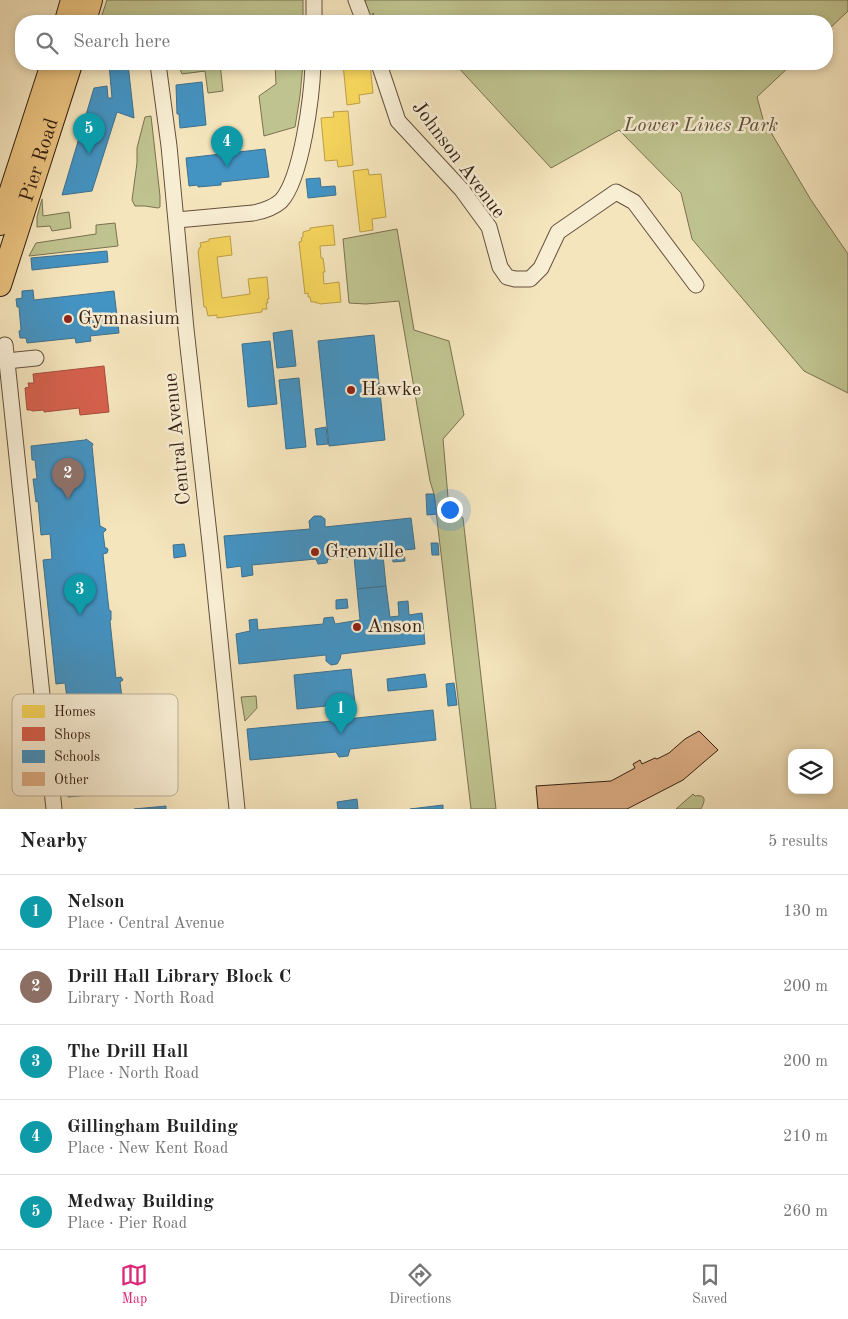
<!DOCTYPE html>
<html lang="en">
<head>
<meta charset="utf-8">
<style>
  body { margin:0; font-family:"Old Standard TT",serif; background:#f2f2f2; color:#222 }
  .controls { position:absolute; right:15px; bottom:15px; display:grid; overflow:hidden; border-radius:10px; box-shadow:0 2px 8px #0003 }
  .controls button { width:45px; height:45px; display:grid; place-items:center; padding:0; border:0; border-bottom:1px solid #e0e0e0; background:#fff; color:#222; font:25px sans-serif }
  .you { position:absolute; left:449px; top:509px; width:18px; height:18px; margin:-12px; border:4px solid #fff; border-radius:50%; background:#1a73e8; box-shadow:0 0 0 8px #1a73e833 }
  .badge { display:grid; place-items:center; width:32px; height:32px; border-radius:50%; background:#db2777; color:#fff; font-size:16px; font-weight:700 }
  .pin { position:absolute; translate:-50% -41px; filter:drop-shadow(0 1px 2px #0008) }
  .pin::after { content:''; position:absolute; top:26px; width:18px; height:15px; background:inherit; clip-path:polygon(0 0,100% 0,50% 100%) }
  .list { margin:0; padding:0; list-style:none }
  h2 { display:flex; justify-content:space-between; align-items:center; height:65px; margin:0; padding:0 20px; font-size:21px }
  h2 small { font-size:16px; font-weight:400; color:#767676 }
  .list li { display:grid; grid-template-columns:32px 1fr auto; gap:15px; align-items:center; box-sizing:border-box; height:75px; padding:0 20px; border-top:1px solid #e0e0e0 }
  .list b { display:block; font-size:19px; white-space:nowrap }
  .list p { margin:0; font-size:16px; white-space:nowrap; color:#767676 }
  .list em { font-size:16px; font-style:normal; color:#767676 }
  .icon { flex:none; width:28px; height:28px; fill:none; stroke:currentColor; stroke-width:2; stroke-linecap:round; stroke-linejoin:round }
  .map { position:relative; flex:none; width:848px; height:809px; overflow:hidden }
  .search { position:absolute; background:#fff; box-shadow:0 2px 8px #0003; left:15px; right:15px; top:15px; height:55px; display:flex; align-items:center; gap:12px; box-sizing:border-box; padding:0 18px; border-radius:20px; color:#767676; font-size:19px }
  .sheet { height:440px; background:#fff }
  nav { display:flex; justify-content:space-around; align-items:center; box-sizing:border-box; height:70px; border-top:1px solid #e0e0e0; background:#fff; font-size:14px; color:#767676 }
  nav a { display:grid; justify-items:center; gap:2px }
  nav .on { color:#db2777 }
  .map>svg:first-child { display:block }
  .green { fill:#bfc38f; stroke:#7a7151 }
  .homes { fill:#f6d55c; stroke:#bc9e46 }
  .shops { fill:#d6604d; stroke:#a54c3c }
  .schools { fill:#4393c3; stroke:#3e708e }
  .building { fill:#deae85; stroke:#341f13 }
  .lines { fill:none; stroke-linecap:round; stroke-linejoin:round }
  .street-casing { stroke:#64503e; stroke-width:17 }
  .primary-casing { stroke:#341f13; stroke-width:24 }
  .street { stroke:#f8eed4; stroke-width:15 }
  .primary { stroke:#eac27e; stroke-width:22 }
  .poi-dot { fill:#8f2418; stroke:#f8eed4; stroke-width:2 }
  .labels { text-anchor:middle; dominant-baseline:central; stroke-width:5; stroke-linejoin:round; paint-order:stroke }
  .park-label { font-size:20px; font-style:italic; fill:#5e5038; stroke:#f8eed4 }
  .street-label { font-size:20px; fill:#341f13; stroke:#f8eed4 }
  .poi-label { font-size:20px; fill:#341f13; stroke:#f8eed4; text-anchor:start }
  .key { fill:#f8eed4; stroke:#bdb09a; stroke-width:1 }
  .key-label { font-size:14px; fill:#341f13 }
</style>
</head>
<body>
<div class="map">
<svg width="848" height="809" viewBox="0 0 848 809">
  <rect width="100%" height="100%" fill="#f5e5bd"/>
  <filter id="stains"><feTurbulence type="fractalNoise" baseFrequency=".004" numOctaves="4"/><feColorMatrix values="0 0 0 0 .2 0 0 0 0 .09 0 0 0 0 .02 0 0 0 .5 -.17"/></filter>
  <radialGradient id="worn" r=".72"><stop offset=".6" stop-color="#630" stop-opacity="0"/><stop offset="1" stop-color="#630" stop-opacity=".3"/></radialGradient>
  <g class="green">
    <polygon points="107,0 303,0 303,21 100,21"/>
    <polygon points="365,0 848,0 848,11 827,31 827,21 376,21 373,13 371,21 367,21"/>
    <polygon points="178,64 220,64 223,91 208,93 205,71 182,74"/>
    <polygon points="275,64 303,64 300,96 295,127 264,136 259,96 276,84"/>
    <polygon points="455,64 792,64 757,97 763,119 811,200 848,254 848,393 804,371 692,239 681,193 619,130 551,168"/>
    <polygon points="151,116 160,196 160,207 158,208 145,206 135,206 132,200 137,163 137,148 145,117"/>
    <polygon points="42,199 43,216 69,212 71,228 52,231 50,226 37,227 37,217"/>
    <polygon points="115,223 118,246 29,256 36,243 96,234 96,225"/>
    <polygon points="397,229 414,330 449,341 464,415 443,439 449,509 463,518 496,809 471,809 434,494 430,481 399,301 366,304 349,303 343,239"/>
    <polygon points="256,696 257,708 245,721 241,697"/>
    <path d="M 693,794 L 695,796 C 707,794 705,801 701,809 L 676,809 Z"/>
  </g>
  <g class="homes">
    <polygon points="343,64 370,64 373,93 359,95 360,103 347,105"/>
    <polygon points="348,111 353,165 338,167 337,160 325,161 321,118 334,117 333,112"/>
    <polygon points="368,169 369,175 381,174 386,217 372,219 373,230 360,232 353,171"/>
    <polygon points="333,225 335,245 320,246 321,258 323,258 325,272 323,272 324,284 339,282 341,302 320,304 319,303 316,303 316,302 311,302 310,297 308,297 308,293 305,294 299,242 302,241 301,238 303,237 303,232 310,230 310,228"/>
    <polygon points="230,236 232,255 217,257 222,298 250,294 248,279 267,277 269,299 267,299 268,303 266,303 267,309 262,309 262,312 217,318 217,315 208,316 206,307 204,307 198,251 199,251 199,248 201,247 200,243 209,241 209,239"/>
  </g>
  <polygon class="shops" points="104,366 109,412 80,415 79,408 44,412 44,410 32,411 31,410 27,410 25,388 29,387 28,383 34,383 33,374"/>
  <g class="schools">
    <polygon points="109,64 128,64 134,118 117,112 92,191 62,195 94,88 107,86 108,98 112,98"/>
    <polygon points="202,82 206,125 180,128 179,114 177,114 176,85"/>
    <polygon points="265,149 269,177 221,182 221,185 198,187 198,185 189,186 186,158"/>
    <polygon points="320,178 321,187 335,186 336,195 308,198 306,179"/>
    <polygon points="107,251 108,262 32,270 31,258"/>
    <polygon points="33,290 34,300 114,291 119,333 90,336 91,341 76,343 75,338 27,343 26,338 20,338 19,331 21,330 19,307 17,307 16,299 22,298 22,291"/>
    <polygon points="292,330 296,366 277,368 273,333"/>
    <polygon points="374,335 385,440 329,446 318,341"/>
    <polygon points="270,341 277,404 248,407 242,344"/>
    <polygon points="299,378 306,447 286,449 279,380"/>
    <polygon points="326,427 328,444 317,445 315,429"/>
    <polygon points="86,439 93,444 92,446 100,526 106,529 106,530 103,533 105,548 107,548 108,550 107,553 103,554 109,610 111,611 111,620 110,621 116,678 121,677 123,680 120,682 122,698 124,699 124,701 123,703 119,704 127,785 129,786 124,793 122,792 68,797 66,783 68,783 62,742 65,741 63,722 61,723 59,707 68,706 65,683 56,684 43,560 52,559 50,534 41,535 38,501 36,502 33,479 37,479 35,460 32,460 31,446 85,440"/>
    <polygon points="426,494 434,494 437,514 427,515"/>
    <polygon points="314,516 321,516 325,519 325,527 411,518 415,549 404,550 405,561 393,562 392,554 383,555 386,586 357,589 354,557 328,559 327,563 318,564 316,559 252,565 253,575 242,577 241,566 227,568 224,536 310,529 309,521"/>
    <polygon points="431,543 438,543 439,555 432,555"/>
    <polygon points="184,544 186,556 174,558 173,545"/>
    <polygon points="386,586 390,617 399,616 398,602 408,601 409,615 422,613 425,644 341,654 340,659 337,664 331,665 326,661 326,655 239,664 236,634 250,631 249,620 257,619 258,630 323,624 324,618 333,617 335,624 360,620 357,589"/>
    <polygon points="347,599 348,608 336,609 336,600"/>
    <polygon points="351,669 355,703 297,709 294,675"/>
    <polygon points="425,674 427,687 388,691 387,679"/>
    <polygon points="454,683 457,705 448,706 446,684"/>
    <polygon points="335,709 342,709 346,712 347,719 433,710 436,740 350,749 348,756 339,757 336,752 250,760 247,729 332,721 331,713"/>
    <polygon points="357,799 358,809 338,809 337,802"/>
    <polygon points="443,805 443,809 410,809"/>
    <polygon points="166,806 166,809 134,809"/>
  </g>
  <polygon class="building" points="699,731 718,750 683,780 627,809 538,809 536,786 611,781 635,768 633,764 640,760 642,764 655,758 657,759 669,753 685,739"/>
  <g class="lines">
    <g class="street-casing">
      <g id="street">
        <polyline points="356,0 364,21"/>
        <polyline points="314,21 314,0"/>
        <polyline points="158,64 169,146 186,329 211,552 237,809"/>
        <polyline points="379,64 398,121 462,190 489,227 500,267 507,277 515,279 530,279 541,268 558,232 616,192 634,202 696,285"/>
        <path d="M 177,220 L 253,213 C 264,211 273,208 281,201 C 302,178 312,95 313,64"/>
        <polyline points="5,345 7,362"/>
        <polyline points="36,358 16,360 7,362 54,809"/>
      </g>
    </g>
    <g class="primary-casing">
      <g id="primary">
        <polyline points="66,21 72,0"/>
        <polyline points="85,21 91,0"/>
        <polyline points="0,224 52,64"/>
        <path id="s1" d="M 0,285 L 71,64"/>
      </g>
    </g>
    <use href="#street" class="street"/>
    <use href="#primary" class="primary"/>
  </g>
  <g class="poi-dot">
    <circle cx="68" cy="319" r="5"/>
    <circle cx="351" cy="390" r="5"/>
    <circle cx="315" cy="552" r="5"/>
    <circle cx="357" cy="627" r="5"/>
  </g>
  <g class="labels">
    <g class="park-label">
      <text x="701" y="126">Lower Lines Park</text>
    </g>
    <g class="street-label">
      <text stroke="none"><textPath href="#s1" startOffset="131">Pier Road</textPath></text>
      <text transform="translate(458 160) rotate(53)">Johnson Avenue</text>
      <text transform="translate(178 439) rotate(-96)">Central Avenue</text>
    </g>
    <g class="poi-label">
      <text x="78" y="319">Gymnasium</text>
      <text x="361" y="390">Hawke</text>
      <text x="325" y="552">Grenville</text>
      <text x="367" y="627">Anson</text>
    </g>
  </g>
  <rect x="12" y="694" width="166" height="102" rx="8" class="key"/>
  <rect x="22" y="705" width="23" height="13" fill="#f6d55c"/>
  <rect x="22" y="727" width="23" height="14" fill="#d6604d"/>
  <rect x="22" y="750" width="23" height="13" fill="#4393c3"/>
  <rect x="22" y="772" width="23" height="14" fill="#deae85"/>
  <g class="key-label">
    <text x="54" y="716">Homes</text>
    <text x="54" y="739">Shops</text>
    <text x="54" y="761">Schools</text>
    <text x="54" y="784">Other</text>
  </g>
  <rect width="100%" height="100%" filter="url(#stains)"/>
  <rect width="100%" height="100%" fill="url(#worn)"/>
</svg>
<div class="controls">
<button><svg class="icon" aria-label="layers" viewBox="0 0 24 24"><path d="M12 4l9 5-9 5-9-5zM3 14l9 5 9-5"/></svg></button>
</div>
<div class="you"></div>
<div class="pin badge" style="left:341px;top:734px;background:#0f9aa8">1</div>
<div class="pin badge" style="left:68px;top:499px;background:#8d6e63">2</div>
<div class="pin badge" style="left:80px;top:615px;background:#0f9aa8">3</div>
<div class="pin badge" style="left:227px;top:167px;background:#0f9aa8">4</div>
<div class="pin badge" style="left:89px;top:154px;background:#0f9aa8">5</div>
<div class="search"><svg class="icon" aria-label="search" viewBox="0 0 24 24"><circle cx="10" cy="10" r="6"/><path d="M15 15l6 6"/></svg>Search here</div>
</div>
<section class="sheet">
<h2>Nearby<small>5 results</small></h2>
<ul class="list">
<li><span class="badge" style="background:#0f9aa8">1</span><div><b>Nelson</b><p>Place · Central Avenue</p></div><em>130 m</em></li>
<li><span class="badge" style="background:#8d6e63">2</span><div><b>Drill Hall Library Block C</b><p>Library · North Road</p></div><em>200 m</em></li>
<li><span class="badge" style="background:#0f9aa8">3</span><div><b>The Drill Hall</b><p>Place · North Road</p></div><em>200 m</em></li>
<li><span class="badge" style="background:#0f9aa8">4</span><div><b>Gillingham Building</b><p>Place · New Kent Road</p></div><em>210 m</em></li>
<li><span class="badge" style="background:#0f9aa8">5</span><div><b>Medway Building</b><p>Place · Pier Road</p></div><em>260 m</em></li>
</ul>
</section>
<nav>
<a class="on"><svg class="icon" aria-label="map" viewBox="0 0 24 24"><path d="M3 6l6-2 6 2 6-2v14l-6 2-6-2-6 2zM9 4v14M15 6v14"/></svg>Map</a>
<a><svg class="icon" aria-label="directions" viewBox="0 0 24 24"><path d="M12 3l9 9-9 9-9-9zM9 14v-3h6M13 9l2 2-2 2"/></svg>Directions</a>
<a><svg class="icon" aria-label="saved" viewBox="0 0 24 24"><path d="M7 4h10v16l-5-4-5 4z"/></svg>Saved</a>
</nav>
</body>
</html>
